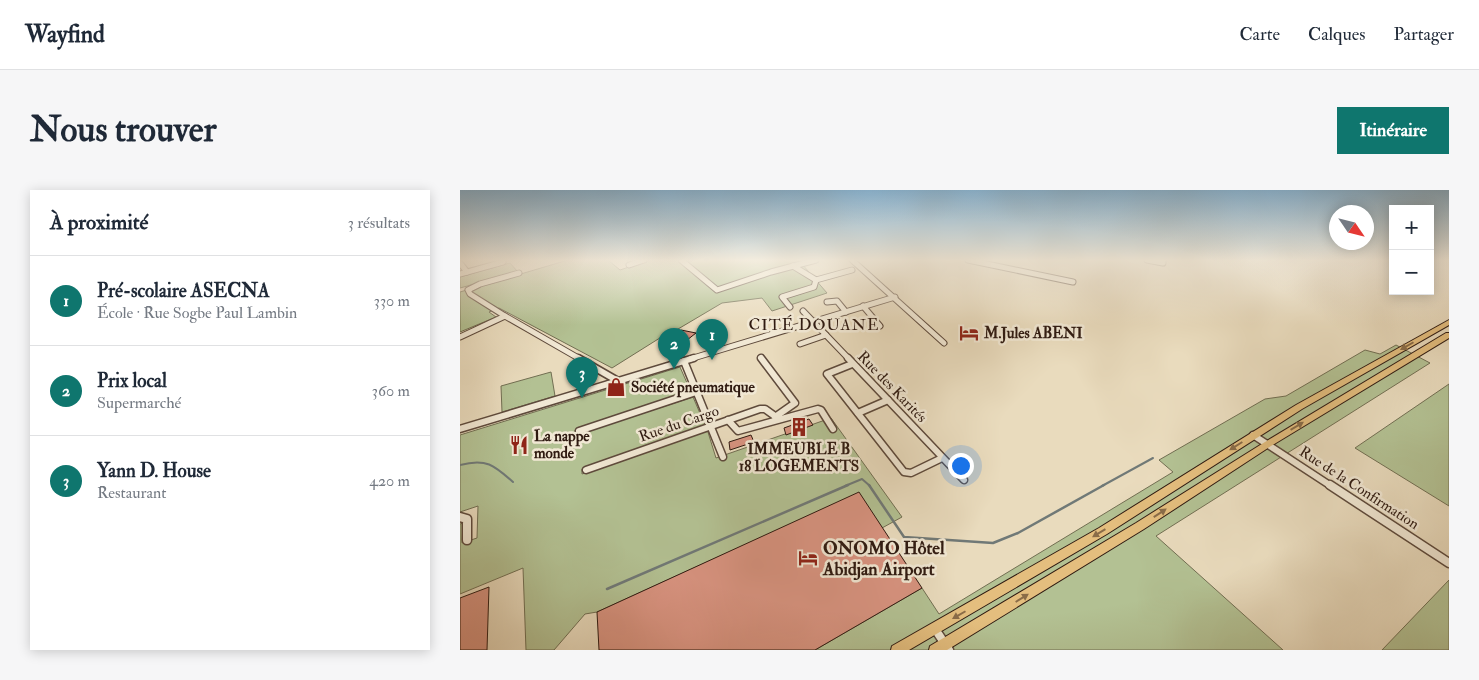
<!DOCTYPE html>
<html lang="fr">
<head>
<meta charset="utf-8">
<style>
  body { margin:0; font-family:"IM FELL Double Pica",serif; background:#f6f6f7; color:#1f2937 }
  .controls { position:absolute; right:15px; top:15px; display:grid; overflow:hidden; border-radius:0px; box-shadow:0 2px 12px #0003 }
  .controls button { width:45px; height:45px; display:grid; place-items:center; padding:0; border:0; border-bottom:1px solid #e0e1e3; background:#fff; color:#1f2937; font:25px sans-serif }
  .compass { position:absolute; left:869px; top:15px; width:45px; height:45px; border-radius:50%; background:#fff; box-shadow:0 2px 12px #0003; rotate:125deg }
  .you { position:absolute; left:500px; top:275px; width:18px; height:18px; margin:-12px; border:4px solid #fff; border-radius:50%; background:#1a73e8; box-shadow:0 0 0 8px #1a73e833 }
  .badge { display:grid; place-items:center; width:32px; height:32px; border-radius:50%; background:#0f766e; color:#fff; font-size:16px; font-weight:700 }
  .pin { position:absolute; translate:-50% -41px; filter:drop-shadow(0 1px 2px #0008) }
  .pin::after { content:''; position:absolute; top:26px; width:18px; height:15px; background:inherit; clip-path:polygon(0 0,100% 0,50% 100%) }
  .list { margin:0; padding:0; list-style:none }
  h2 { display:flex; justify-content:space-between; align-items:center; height:65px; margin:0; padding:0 20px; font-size:21px }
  h2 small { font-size:16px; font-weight:400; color:#747a83 }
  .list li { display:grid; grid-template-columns:32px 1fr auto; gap:15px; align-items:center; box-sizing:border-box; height:90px; padding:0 20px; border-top:1px solid #e0e1e3 }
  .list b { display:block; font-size:19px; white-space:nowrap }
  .list p { margin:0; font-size:16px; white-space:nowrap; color:#747a83 }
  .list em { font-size:16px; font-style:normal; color:#747a83 }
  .map { position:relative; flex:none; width:989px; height:460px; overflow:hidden; border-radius:0px }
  header { display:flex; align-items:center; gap:30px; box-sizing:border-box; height:70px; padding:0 25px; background:#fff; border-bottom:1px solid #e0e1e3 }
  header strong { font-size:24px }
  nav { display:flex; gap:28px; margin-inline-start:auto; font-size:18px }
  .intro { display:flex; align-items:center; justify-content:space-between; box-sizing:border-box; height:120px; padding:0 30px }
  h1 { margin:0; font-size:35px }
  .button { padding:12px 22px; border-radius:0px; background:#0f766e; color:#fff; font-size:18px; font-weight:700 }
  main { display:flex; gap:30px; padding:0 30px }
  aside { flex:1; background:#fff; border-radius:0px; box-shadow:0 2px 12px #0003 }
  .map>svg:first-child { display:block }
  .green { fill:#b3c193; stroke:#716e52 }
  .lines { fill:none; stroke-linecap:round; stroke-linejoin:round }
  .stream-far1 { stroke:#707977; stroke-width:2 }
  .stream { stroke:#707977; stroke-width:2.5 }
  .building { fill:#d89380; stroke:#2f1a11 }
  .minor-far2-casing { stroke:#5e4a3c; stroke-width:7 }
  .minor-far1-casing { stroke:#5e4a3c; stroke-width:9 }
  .minor-casing { stroke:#5e4a3c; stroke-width:11 }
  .major-casing { stroke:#2f1a11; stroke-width:2 }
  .minor-far2 { stroke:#f1e8d4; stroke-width:5 }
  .minor-far1 { stroke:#f1e8d4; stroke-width:6 }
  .minor { stroke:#f1e8d4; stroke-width:8 }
  .major { fill:#e4be7e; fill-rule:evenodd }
  .oneway { fill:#8a6c48 }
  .labels { text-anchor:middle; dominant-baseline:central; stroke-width:5; stroke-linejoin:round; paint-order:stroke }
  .poi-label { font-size:15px; font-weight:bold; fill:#2f1a11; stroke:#f1e8d4; text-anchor:start }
  .street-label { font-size:15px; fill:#2f1a11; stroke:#f1e8d4 }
  .neighbourhood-label { font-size:16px; letter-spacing:1px; fill:#2f1a11; stroke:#f1e8d4 }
  .near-poi-label { font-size:18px; font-weight:bold; fill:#2f1a11; stroke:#f1e8d4; text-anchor:start }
</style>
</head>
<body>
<header>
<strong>Wayfind</strong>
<nav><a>Carte</a><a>Calques</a><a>Partager</a></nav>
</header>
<div class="intro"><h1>Nous trouver</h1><a class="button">Itinéraire</a></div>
<main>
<aside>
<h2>À proximité<small>3 résultats</small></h2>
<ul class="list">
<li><span class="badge">1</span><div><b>Pré-scolaire ASECNA</b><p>École · Rue Sogbe Paul Lambin</p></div><em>330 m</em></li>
<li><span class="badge">2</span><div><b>Prix local</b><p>Supermarché</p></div><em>360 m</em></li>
<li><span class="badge">3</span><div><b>Yann D. House</b><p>Restaurant</p></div><em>420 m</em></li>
</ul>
</aside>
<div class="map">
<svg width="989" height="460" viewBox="0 0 989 460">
  <rect width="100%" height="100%" fill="#e9dbbd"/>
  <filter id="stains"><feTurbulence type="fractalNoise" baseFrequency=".004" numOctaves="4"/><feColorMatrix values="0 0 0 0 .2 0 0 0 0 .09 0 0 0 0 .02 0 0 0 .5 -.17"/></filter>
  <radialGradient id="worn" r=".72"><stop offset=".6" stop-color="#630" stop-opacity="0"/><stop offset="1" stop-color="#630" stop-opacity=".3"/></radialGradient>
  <g class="green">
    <polygon points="108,70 148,70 160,80 190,70 353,70 342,74 367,103 312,121 302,108 262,113 213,142 211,141 152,178 39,118 29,122 36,127 0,142 0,102"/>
    <polygon points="50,73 58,82 0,98 0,87"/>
    <polygon points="936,155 970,173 696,346 823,460 355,460 462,398 479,424 713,282 699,270 805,209 826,206 905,160 920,164"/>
    <polygon points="220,177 231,202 115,240 116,245 233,207 245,235 122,279 122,284 247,239 256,268 371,228 442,327 422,338 399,303 137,422 125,424 94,460 66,460 63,378 0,404 0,334 3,333 2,353 17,348 18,316 0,322 0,245"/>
    <polygon points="91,182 95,206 42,222 41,196"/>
    <polygon points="989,194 989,316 895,258"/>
    <polygon points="989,390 989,460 922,460"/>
  </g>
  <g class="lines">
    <g class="stream-far1">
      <path d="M 0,275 C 26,268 34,275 53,292"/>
      <polyline points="385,296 402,289 410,296"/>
      <polyline points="642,296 693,268"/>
    </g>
    <g class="stream">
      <polyline points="409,295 444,347 533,353 558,343 644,295"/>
      <polyline points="147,399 388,295"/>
    </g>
  </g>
  <g class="building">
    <polygon points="221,140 236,143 222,154 207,151"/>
    <polygon points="349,229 353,235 326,245 324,238"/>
    <polygon points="291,245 294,252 270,260 269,252"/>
    <polygon points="399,302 462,398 355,460 139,460 137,422"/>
    <polygon points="29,397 27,460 0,460 0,408"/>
  </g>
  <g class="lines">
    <g class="minor-far2-casing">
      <g id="minor-far2">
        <polyline points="221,70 257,100 311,82 356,70"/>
        <polyline points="392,70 484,153"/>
        <polyline points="508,70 613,92"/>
        <polyline points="687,70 703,73 703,70"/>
        <polyline points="0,73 7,82"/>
        <polyline points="169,75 184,70"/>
        <polyline points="333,76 356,90 392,80"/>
        <polyline points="0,84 43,72"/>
        <polyline points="367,112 377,111 386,122"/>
        <polyline points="403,116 420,136"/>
        <polyline points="330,117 322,107 354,97 356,90"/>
        <polyline points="343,121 389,169"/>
        <polyline points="45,126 10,104 8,100 20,94 59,83"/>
        <polyline points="0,147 45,126 120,169"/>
        <polyline points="340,154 366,145"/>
        <polyline points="230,169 435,107"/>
      </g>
    </g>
    <g class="minor-far1-casing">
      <g id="minor-far1">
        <polyline points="118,168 158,191"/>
        <polyline points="301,168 335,213 315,227"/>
        <polyline points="388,168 504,290"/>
        <polyline points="224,171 263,267"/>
        <polyline points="392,174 367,184 444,282 451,283 482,268"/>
        <polyline points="398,223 428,210"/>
        <polyline points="268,230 278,241 358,219 361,220 373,239"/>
        <polyline points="0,239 234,168"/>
        <polyline points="119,241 236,202"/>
        <polyline points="793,245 871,296"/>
        <polyline points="126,280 300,219 305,219 319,229"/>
      </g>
    </g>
    <g class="minor-casing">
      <g id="minor">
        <polyline points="870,295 989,373"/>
        <polyline points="0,327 7,329 7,350"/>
        <polyline points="475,439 489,460"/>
      </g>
    </g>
    <g class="major-casing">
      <g id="major">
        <polygon points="989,130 989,135 842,219 647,344 449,460 431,460 432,456 639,338 836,215"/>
        <polygon points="986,143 989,143 989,148 811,256 684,339 487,460 469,460 470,456 676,333 805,252"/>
      </g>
    </g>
    <use href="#minor-far2" class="minor-far2"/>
    <use href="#minor-far1" class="minor-far1"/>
    <use href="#minor" class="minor"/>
    <use href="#major" class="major"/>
  </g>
  <defs><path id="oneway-solid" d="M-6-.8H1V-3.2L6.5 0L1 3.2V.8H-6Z" transform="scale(1.25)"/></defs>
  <g class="oneway">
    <use href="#oneway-solid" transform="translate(947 156) rotate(150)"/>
    <use href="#oneway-solid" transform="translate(837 236) rotate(-31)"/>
    <use href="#oneway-solid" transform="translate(776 256) rotate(148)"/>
    <use href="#oneway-solid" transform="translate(700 323) rotate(-33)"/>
    <use href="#oneway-solid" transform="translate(639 343) rotate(149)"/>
    <use href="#oneway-solid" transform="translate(562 408) rotate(-32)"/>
    <use href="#oneway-solid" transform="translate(499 425) rotate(150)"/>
  </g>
  <linearGradient id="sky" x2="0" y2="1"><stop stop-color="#89b6d6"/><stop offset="0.52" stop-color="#f5efe1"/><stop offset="1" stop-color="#f5efe1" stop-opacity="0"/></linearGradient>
  <rect width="989" height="135" fill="url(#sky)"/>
  <defs>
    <g id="hotel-bare" transform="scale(1.5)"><path d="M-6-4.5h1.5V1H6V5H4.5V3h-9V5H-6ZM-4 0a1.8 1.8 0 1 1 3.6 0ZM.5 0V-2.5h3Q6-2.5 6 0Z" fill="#8f2418" stroke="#f1e8d4" stroke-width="2.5" paint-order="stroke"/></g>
    <g id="shop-bare" transform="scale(1.5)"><path d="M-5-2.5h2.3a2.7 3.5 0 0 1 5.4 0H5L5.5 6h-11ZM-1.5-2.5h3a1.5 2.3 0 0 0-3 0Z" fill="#8f2418" stroke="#f1e8d4" stroke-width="2.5" paint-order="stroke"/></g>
    <g id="building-bare" transform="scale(1.5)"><path d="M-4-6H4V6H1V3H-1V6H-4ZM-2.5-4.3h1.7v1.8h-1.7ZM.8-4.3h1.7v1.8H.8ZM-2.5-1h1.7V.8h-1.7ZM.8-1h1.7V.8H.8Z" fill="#8f2418" stroke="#f1e8d4" stroke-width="2.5" paint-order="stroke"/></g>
    <g id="restaurant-bare" transform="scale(1.5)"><path d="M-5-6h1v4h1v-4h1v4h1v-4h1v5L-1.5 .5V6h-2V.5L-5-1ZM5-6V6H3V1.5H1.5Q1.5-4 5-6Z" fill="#8f2418" stroke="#f1e8d4" stroke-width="2.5" paint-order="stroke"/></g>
  </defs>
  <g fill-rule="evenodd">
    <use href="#hotel-bare" x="509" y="143"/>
    <use href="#shop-bare" x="156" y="197"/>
    <use href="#building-bare" x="339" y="237"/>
    <use href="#restaurant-bare" x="59" y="255"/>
    <use href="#hotel-bare" x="348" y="368"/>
  </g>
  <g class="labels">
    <g class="poi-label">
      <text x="524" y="143">M.Jules ABENI</text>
      <text x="171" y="197">Société pneumatique</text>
      <text x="74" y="246">La nappe<tspan x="74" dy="17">monde</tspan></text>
      <text x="339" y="259" text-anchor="middle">IMMEUBLE B<tspan x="339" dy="17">18 LOGEMENTS</tspan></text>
    </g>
    <g class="street-label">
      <text transform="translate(432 197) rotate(46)">Rue des Karités</text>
      <text transform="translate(219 234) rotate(-19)">Rue du Cargo</text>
      <text transform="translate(899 298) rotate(33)">Rue de la Confirmation</text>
    </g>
    <g class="neighbourhood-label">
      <text x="354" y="135">CITÉ DOUANE</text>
    </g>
    <g class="near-poi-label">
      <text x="363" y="358">ONOMO Hôtel<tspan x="363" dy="21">Abidjan Airport</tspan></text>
    </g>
  </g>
  <rect width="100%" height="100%" filter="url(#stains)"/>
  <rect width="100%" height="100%" fill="url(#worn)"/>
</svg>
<div class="controls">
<button>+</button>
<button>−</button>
</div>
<svg class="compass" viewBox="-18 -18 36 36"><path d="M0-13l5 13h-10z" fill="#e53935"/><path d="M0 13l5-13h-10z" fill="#747a83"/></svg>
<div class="you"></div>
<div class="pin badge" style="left:252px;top:170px">1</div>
<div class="pin badge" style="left:214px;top:179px">2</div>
<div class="pin badge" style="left:122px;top:208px">3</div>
</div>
</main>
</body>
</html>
